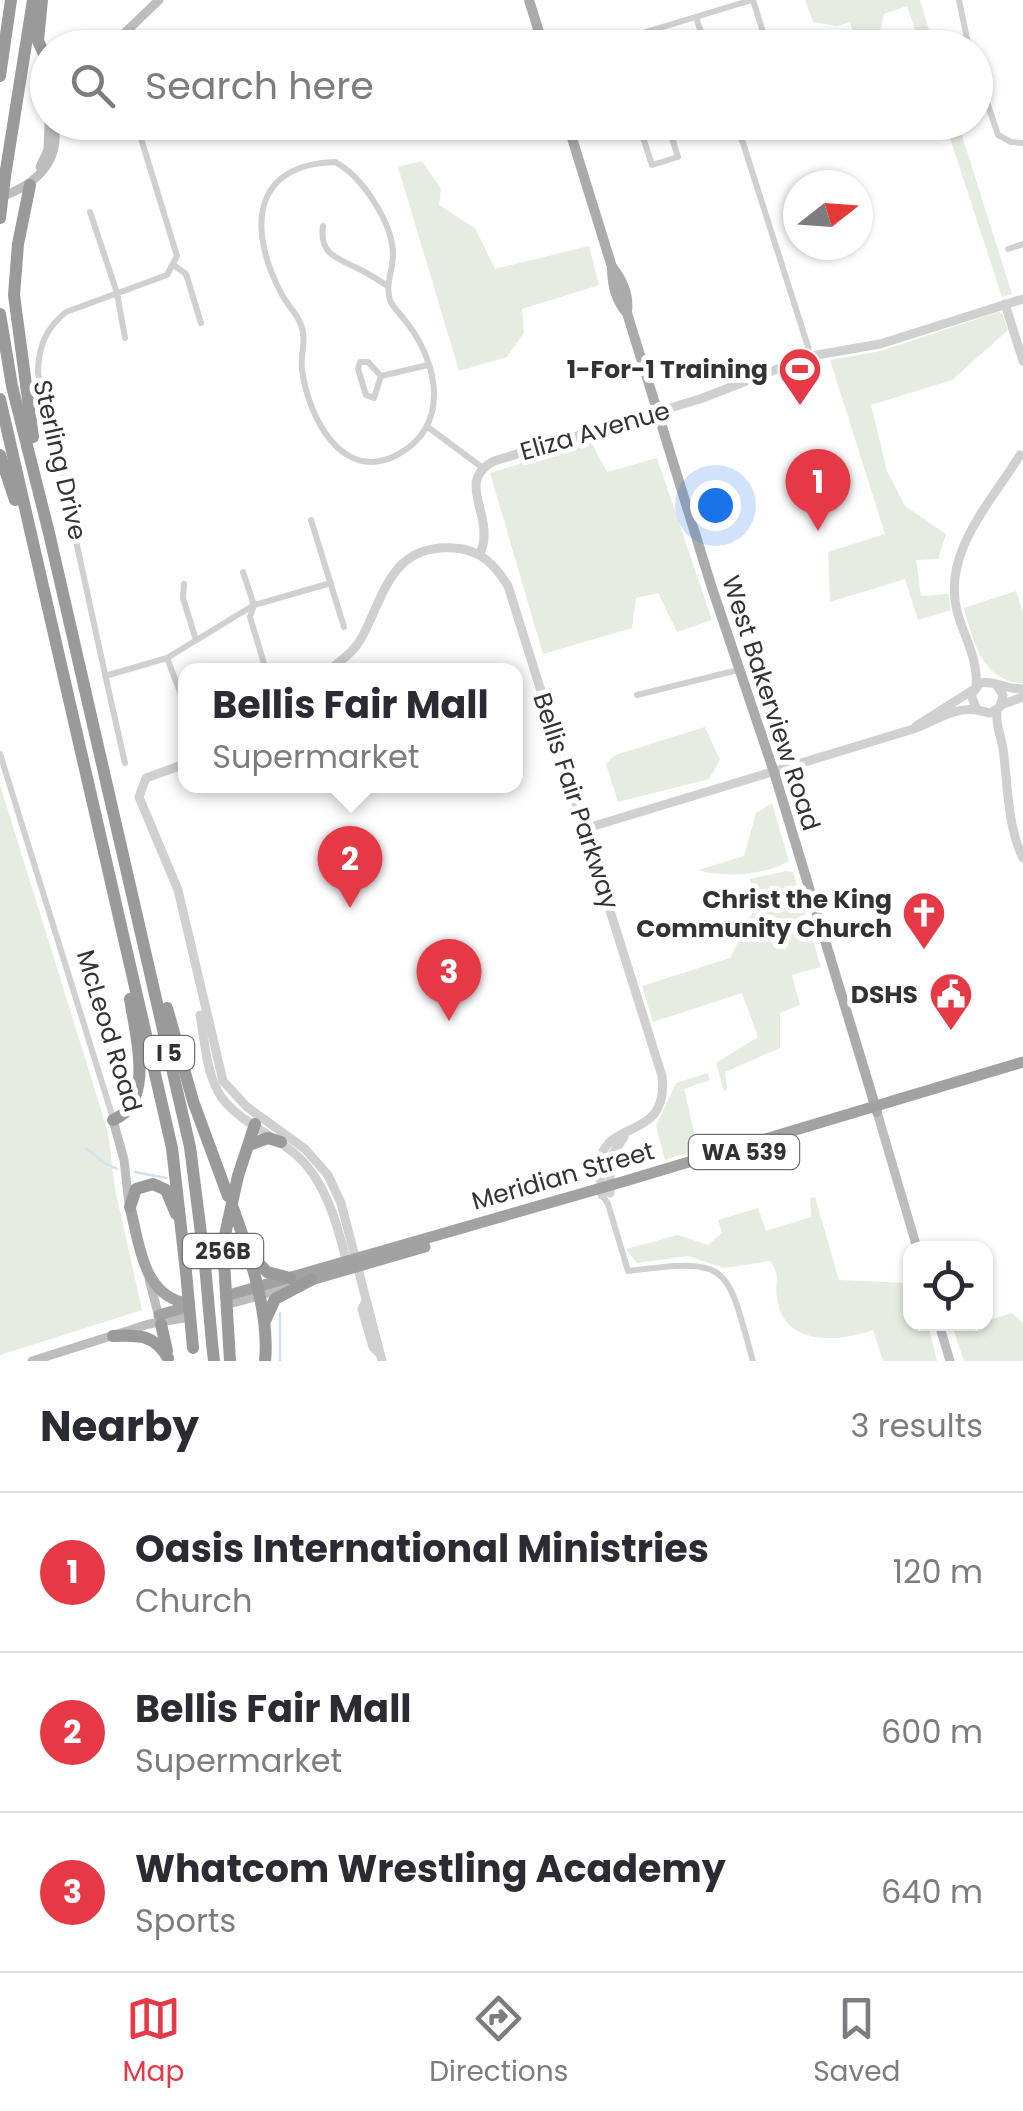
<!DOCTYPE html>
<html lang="en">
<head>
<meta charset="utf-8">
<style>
  body { margin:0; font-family:Poppins,sans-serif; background:#f2f2f3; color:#2b2b33 }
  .controls { position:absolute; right:30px; bottom:30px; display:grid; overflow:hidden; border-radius:20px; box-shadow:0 2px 8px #0004 }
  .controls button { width:90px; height:90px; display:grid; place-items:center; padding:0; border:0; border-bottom:2px solid #e1e1e2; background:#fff; color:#2b2b33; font:50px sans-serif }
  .compass { position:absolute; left:783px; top:170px; width:90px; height:90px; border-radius:50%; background:#fff; box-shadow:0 2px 8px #0004; rotate:73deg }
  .you { position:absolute; left:715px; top:505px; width:35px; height:35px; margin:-25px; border:8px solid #fff; border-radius:50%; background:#1a73e8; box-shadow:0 0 0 15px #1a73e833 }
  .badge { display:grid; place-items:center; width:65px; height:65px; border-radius:50%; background:#e63946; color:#fff; font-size:32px; font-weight:700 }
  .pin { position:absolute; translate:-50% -82px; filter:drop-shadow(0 2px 5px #0008) }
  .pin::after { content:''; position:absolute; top:52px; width:35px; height:30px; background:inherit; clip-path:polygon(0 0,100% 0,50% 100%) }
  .popup { position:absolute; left:178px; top:663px; width:345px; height:130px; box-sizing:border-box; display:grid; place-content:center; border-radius:20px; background:#fff; filter:drop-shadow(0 2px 8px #0005); font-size:32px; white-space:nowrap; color:#7c7c81 }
  .popup b { font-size:38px; color:#2b2b33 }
  .popup::after { content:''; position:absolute; left:50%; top:100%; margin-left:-20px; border:20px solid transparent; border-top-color:#fff }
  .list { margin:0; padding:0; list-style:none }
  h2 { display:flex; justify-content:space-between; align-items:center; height:130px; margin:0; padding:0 40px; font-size:42px }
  h2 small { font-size:32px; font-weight:400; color:#7c7c81 }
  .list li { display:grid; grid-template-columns:65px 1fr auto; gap:30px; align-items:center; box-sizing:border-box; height:160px; padding:0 40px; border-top:2px solid #e1e1e2 }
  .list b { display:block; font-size:38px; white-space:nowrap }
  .list p { margin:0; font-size:32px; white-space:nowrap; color:#7c7c81 }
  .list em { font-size:32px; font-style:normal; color:#7c7c81 }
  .icon { flex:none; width:55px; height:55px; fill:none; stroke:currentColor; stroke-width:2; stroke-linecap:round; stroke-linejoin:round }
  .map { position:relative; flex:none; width:1023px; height:1361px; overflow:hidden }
  .search { position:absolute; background:#fff; box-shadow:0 2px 8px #0004; left:30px; right:30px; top:30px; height:110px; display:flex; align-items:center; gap:25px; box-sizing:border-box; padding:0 35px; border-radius:55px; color:#7c7c81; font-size:38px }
  .sheet { height:610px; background:#fff }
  nav { display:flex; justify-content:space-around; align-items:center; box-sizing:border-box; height:140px; border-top:2px solid #e1e1e2; background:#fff; font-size:28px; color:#7c7c81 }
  nav a { display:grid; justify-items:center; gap:5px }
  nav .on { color:#e63946 }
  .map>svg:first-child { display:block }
  .green { fill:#e6ecdf }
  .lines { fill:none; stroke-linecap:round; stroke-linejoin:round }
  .stream { stroke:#cfe2ee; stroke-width:2.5 }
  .minor { stroke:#d0d0d0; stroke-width:6 }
  .tertiary { stroke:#d0d0d0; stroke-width:9 }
  .secondary { stroke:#bdbdbd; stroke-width:9 }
  .primary { stroke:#ababab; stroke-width:10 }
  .trunk { stroke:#a2a2a2; stroke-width:11 }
  .motorway { stroke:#9a9a9a; stroke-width:12 }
  .motorway-bridge { stroke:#9a9a9a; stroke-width:12 }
  .labels { text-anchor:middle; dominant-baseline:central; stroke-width:10; stroke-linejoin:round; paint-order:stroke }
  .shield { fill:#fff; stroke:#707070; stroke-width:2.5 }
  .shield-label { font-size:22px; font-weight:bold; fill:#333 }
  .poi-label { font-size:25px; font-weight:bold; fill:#333; stroke:#fff; text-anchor:end }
  .street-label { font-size:25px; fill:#333; stroke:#fff }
</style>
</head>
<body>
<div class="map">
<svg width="1023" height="1361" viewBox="0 0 1023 1361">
  <rect width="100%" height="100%" fill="#fff"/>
  <g class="green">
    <polygon points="805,0 920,0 934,47 921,47 907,6 884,14 879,37 857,44 850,22 837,26 813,22"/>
    <polygon points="945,123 958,123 1012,294 1002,297"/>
    <polygon points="422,161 441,189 439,205 475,228 495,269 589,246 599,285 522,309 524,333 507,357 459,371 398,167"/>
    <polygon points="998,312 1002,313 1008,330 952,380 871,405 887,471 905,506 946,534 938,559 916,560 921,596 948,594 951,610 918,620 905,579 830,602 828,552 885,534 830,360 881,351"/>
    <polygon points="591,442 607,472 657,458 712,620 677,632 658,593 636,598 632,628 543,654 490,473"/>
    <path d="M 1016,591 L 1023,613 L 1023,683 C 982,682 973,640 964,608 Z"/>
    <polygon points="705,727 720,760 709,779 618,802 606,764 615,755"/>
    <polygon points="0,785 108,1132 115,1189 142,1310 0,1355"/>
    <path d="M 772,803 L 789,861 C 766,875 724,878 698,870 L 744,856 L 756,813 Z"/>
    <polygon points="786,871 793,872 821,967 792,975 800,1005 780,1013 780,1048 725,1072 727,1090 724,1091 716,1063 758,1037 742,993 653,1022 642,986 730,958 757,904 750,879"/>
    <polygon points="708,1073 710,1080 684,1089 698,1149 665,1160 656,1126 676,1083"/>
    <path d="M 815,1197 L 839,1280 L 910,1283 L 910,1324 L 928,1324 L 937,1361 L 883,1361 L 873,1330 C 840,1342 783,1347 777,1298 C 774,1279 782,1279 770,1261 L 724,1268 L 688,1256 L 637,1263 L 626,1249 L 678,1235 L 708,1245 L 722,1233 L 718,1220 L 758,1208 L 766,1231 L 811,1217 L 810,1198 Z"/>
    <polygon points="1012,1313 1023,1323 1023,1361 964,1361 954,1331"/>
  </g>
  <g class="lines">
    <g class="stream">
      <polyline points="86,1148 103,1162 117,1169"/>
      <polyline points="135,1172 166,1178"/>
      <polyline points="255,1245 261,1257"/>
      <polyline points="280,1361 280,1313"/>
    </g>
    <g class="minor">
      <polyline points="753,0 768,48"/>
      <polyline points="959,0 969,48"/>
      <polyline points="696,17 706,48"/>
      <polyline points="640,33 644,48"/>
      <polyline points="883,39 885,48"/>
      <polyline points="827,46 827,48"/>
      <polyline points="593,48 752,0"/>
      <polyline points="976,69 998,135 1011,142 1023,143"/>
      <polyline points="638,122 652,165 678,157 667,122"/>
      <polyline points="733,122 743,143 811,356"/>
      <path d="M 335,162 C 362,176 393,223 393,255 C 393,270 385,285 390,300 C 394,309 402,316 408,324 C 439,366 450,426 397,455 C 341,484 308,415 302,370 C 300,355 307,339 301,325 C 297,313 287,305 281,293 C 249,232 249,165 335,162 Z"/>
      <polyline points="90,212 117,293 125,338"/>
      <path d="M 323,226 C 319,254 337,258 357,268 C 368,273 378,280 388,286"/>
      <polyline points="1008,249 1023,244"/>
      <polyline points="175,266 186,274 201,323"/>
      <polygon points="360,362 368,362 381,376 374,398 366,395 358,369"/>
      <polyline points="381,376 428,365"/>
      <polyline points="429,428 483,468"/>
      <polyline points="311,520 344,627"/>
      <polyline points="243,572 254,605 250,617 266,670"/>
      <polyline points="184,584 183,598 196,640"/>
      <polyline points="167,658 185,705"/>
      <polyline points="105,676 167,658 254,605 331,583"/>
      <polyline points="637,695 738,670"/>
      <polyline points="0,754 113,1118"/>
      <path d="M 125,763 C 95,633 69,503 38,373 C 38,347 46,328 66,312 L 167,275 L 177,256 L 136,122"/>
      <path d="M 602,1195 L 608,1204 L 628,1271 C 732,1257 726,1265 753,1361"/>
    </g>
    <g class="tertiary">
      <polyline points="1005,304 1023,361"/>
      <path d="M 480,554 C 497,515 453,483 494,461 L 700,399 L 811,356 L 880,344 L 1023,299"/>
      <path d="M 330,670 C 341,660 355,651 362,637 C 385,594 391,544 454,548 C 480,549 495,565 508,586 L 662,1076 C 669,1137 614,1121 602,1154 C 598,1167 601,1182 602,1195"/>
      <path d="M 996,684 L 1003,695 L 1000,707 L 990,713 L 977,710 L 971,695 L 980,683 C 995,680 1008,690 1023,689"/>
      <path d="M 976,686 C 979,660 963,635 957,611 C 942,553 991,502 1020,455"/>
      <polyline points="1001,705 1023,697"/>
      <path d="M 997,710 C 995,724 1001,735 1003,749 C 1008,784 1007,826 1023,858"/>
      <polyline points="916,726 973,690"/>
      <polyline points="185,764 146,778 139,797 178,890 223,1081 247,1107 305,1149 328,1175 341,1203 382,1361"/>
      <path d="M 584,829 L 910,730 C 933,723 953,706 977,710"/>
      <path d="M 200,1015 C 205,1042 206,1075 222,1098 C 244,1127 284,1138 307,1166 C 330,1194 339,1232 348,1267"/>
      <polyline points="610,1193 610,1158 624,1137"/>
      <polyline points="365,1303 362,1309 373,1347 379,1353"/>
    </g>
    <g class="secondary">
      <polyline points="109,48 159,0"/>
      <polyline points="48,73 38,79 36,92 48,116"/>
      <polyline points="40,167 48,150 49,124"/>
      <path d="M 1,197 C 37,184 61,162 54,122"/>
      <polyline points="877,1112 917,1248"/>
      <polyline points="113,1120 124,1160 129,1204"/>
      <polyline points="149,1279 159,1317"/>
      <polyline points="229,1304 290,1287"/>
      <polyline points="939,1324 950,1361"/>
      <polyline points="32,1361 149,1324 184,1318"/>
    </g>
    <g class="primary">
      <polyline points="529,0 544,48"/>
      <path d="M 567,122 L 612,267 C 612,284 615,300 627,313 L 711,585 L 774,772 L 877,1112"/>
      <path d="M 613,268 C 623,281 629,296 627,312"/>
    </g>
    <g class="trunk">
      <path d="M 130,1207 C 139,1241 142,1292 182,1302"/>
      <polyline points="311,1280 425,1247"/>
      <polyline points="229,1295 622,1182 1023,1062"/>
      <polyline points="159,1315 183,1308"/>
    </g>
    <g class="motorway">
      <polyline points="42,0 38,41 48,63"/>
      <polyline points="0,76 11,0"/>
      <polyline points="5,176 33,0"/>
      <polyline points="30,185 18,244 14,295 33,437"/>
      <polyline points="0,314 12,386 49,533 190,1147 205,1265"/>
      <polyline points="0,399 172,1148 186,1272"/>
      <polyline points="0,455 15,500"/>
      <polyline points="167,1008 193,1101 228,1196"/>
      <path d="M 113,1120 C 156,1102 135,1033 130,999"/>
      <polyline points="249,1145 268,1138 281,1142"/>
      <polyline points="238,1176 255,1124"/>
      <polyline points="130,1207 136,1189 153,1184 166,1190 176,1214"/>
      <path d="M 233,1208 C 249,1252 270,1315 265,1361"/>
      <polyline points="251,1255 267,1272 290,1278"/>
      <polyline points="265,1321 275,1299 311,1280"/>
      <polyline points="161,1324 167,1351"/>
      <polyline points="228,1328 230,1361"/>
      <path d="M 113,1336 C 139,1335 154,1334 168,1358"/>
      <polyline points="212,1343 214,1361"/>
    </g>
    <g class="motorway-bridge">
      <polyline points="0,218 5,176"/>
      <polyline points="205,1265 212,1343"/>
      <polyline points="186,1272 193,1348"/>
      <polyline points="228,1328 223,1244 238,1176"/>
    </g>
  </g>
  <defs>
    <g id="stadium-pin" transform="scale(2.25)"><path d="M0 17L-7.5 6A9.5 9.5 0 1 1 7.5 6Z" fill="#e63946" stroke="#fff"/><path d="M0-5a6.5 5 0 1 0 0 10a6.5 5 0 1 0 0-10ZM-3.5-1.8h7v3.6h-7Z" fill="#fff"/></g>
    <g id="church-pin" transform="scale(2.25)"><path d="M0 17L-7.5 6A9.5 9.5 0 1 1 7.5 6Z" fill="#e63946" stroke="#fff"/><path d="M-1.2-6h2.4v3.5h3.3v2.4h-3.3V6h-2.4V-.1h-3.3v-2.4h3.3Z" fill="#fff"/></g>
    <g id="civic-pin" transform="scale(2.25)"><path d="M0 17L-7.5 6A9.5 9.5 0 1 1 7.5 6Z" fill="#e63946" stroke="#fff"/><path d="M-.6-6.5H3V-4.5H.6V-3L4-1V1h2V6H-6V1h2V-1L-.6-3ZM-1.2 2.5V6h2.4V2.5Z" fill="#fff"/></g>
  </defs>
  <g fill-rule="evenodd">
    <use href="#stadium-pin" x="800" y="369"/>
    <use href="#church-pin" x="924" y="913"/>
    <use href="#civic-pin" x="951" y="994"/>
  </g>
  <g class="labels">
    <g class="shield">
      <rect x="144" y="1036" width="50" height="34" rx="8"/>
      <rect x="689" y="1135" width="110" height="34" rx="8"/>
      <rect x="183" y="1234" width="80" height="34" rx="8"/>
    </g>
    <g class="shield-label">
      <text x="169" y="1053">I 5</text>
      <text x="744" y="1152">WA 539</text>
      <text x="223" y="1251">256B</text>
    </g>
    <g class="poi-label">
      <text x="768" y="369">1-For-1 Training</text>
      <text x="892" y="899">Christ the King<tspan x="892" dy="29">Community Church</tspan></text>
      <text x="918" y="994">DSHS</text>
    </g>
    <g class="street-label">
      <text transform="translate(595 431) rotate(-16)">Eliza Avenue</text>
      <text transform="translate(60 460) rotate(77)">Sterling Drive</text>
      <text transform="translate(771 703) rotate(72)">West Bakerview Road</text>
      <text transform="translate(576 801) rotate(72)">Bellis Fair Parkway</text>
      <text transform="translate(109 1031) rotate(73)">McLeod Road</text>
      <text transform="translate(563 1176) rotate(-16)">Meridian Street</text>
    </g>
  </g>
</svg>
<div class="controls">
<button><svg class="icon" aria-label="locate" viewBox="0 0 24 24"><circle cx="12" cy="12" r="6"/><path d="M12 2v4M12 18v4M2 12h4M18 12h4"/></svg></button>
</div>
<svg class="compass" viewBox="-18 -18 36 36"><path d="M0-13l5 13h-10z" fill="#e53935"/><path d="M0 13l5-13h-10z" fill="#7c7c81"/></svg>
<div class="you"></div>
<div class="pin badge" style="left:818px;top:531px">1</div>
<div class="pin badge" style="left:350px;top:908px">2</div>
<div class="popup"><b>Bellis Fair Mall</b>Supermarket</div>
<div class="pin badge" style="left:449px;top:1021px">3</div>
<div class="search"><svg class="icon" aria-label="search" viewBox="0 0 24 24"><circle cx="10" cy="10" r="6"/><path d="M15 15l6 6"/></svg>Search here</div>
</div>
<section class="sheet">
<h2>Nearby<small>3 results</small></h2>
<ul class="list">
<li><span class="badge">1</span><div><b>Oasis International Ministries</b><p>Church</p></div><em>120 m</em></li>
<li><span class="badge">2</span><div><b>Bellis Fair Mall</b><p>Supermarket</p></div><em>600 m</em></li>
<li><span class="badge">3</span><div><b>Whatcom Wrestling Academy</b><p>Sports</p></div><em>640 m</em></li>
</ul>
</section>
<nav>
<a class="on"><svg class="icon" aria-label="map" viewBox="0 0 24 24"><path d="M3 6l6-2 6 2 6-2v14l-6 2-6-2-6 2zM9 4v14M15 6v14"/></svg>Map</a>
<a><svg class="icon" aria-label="directions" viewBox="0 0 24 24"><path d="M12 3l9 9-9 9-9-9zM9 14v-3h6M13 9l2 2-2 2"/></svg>Directions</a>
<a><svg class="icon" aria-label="saved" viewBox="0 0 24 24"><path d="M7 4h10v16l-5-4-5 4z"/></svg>Saved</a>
</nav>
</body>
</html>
